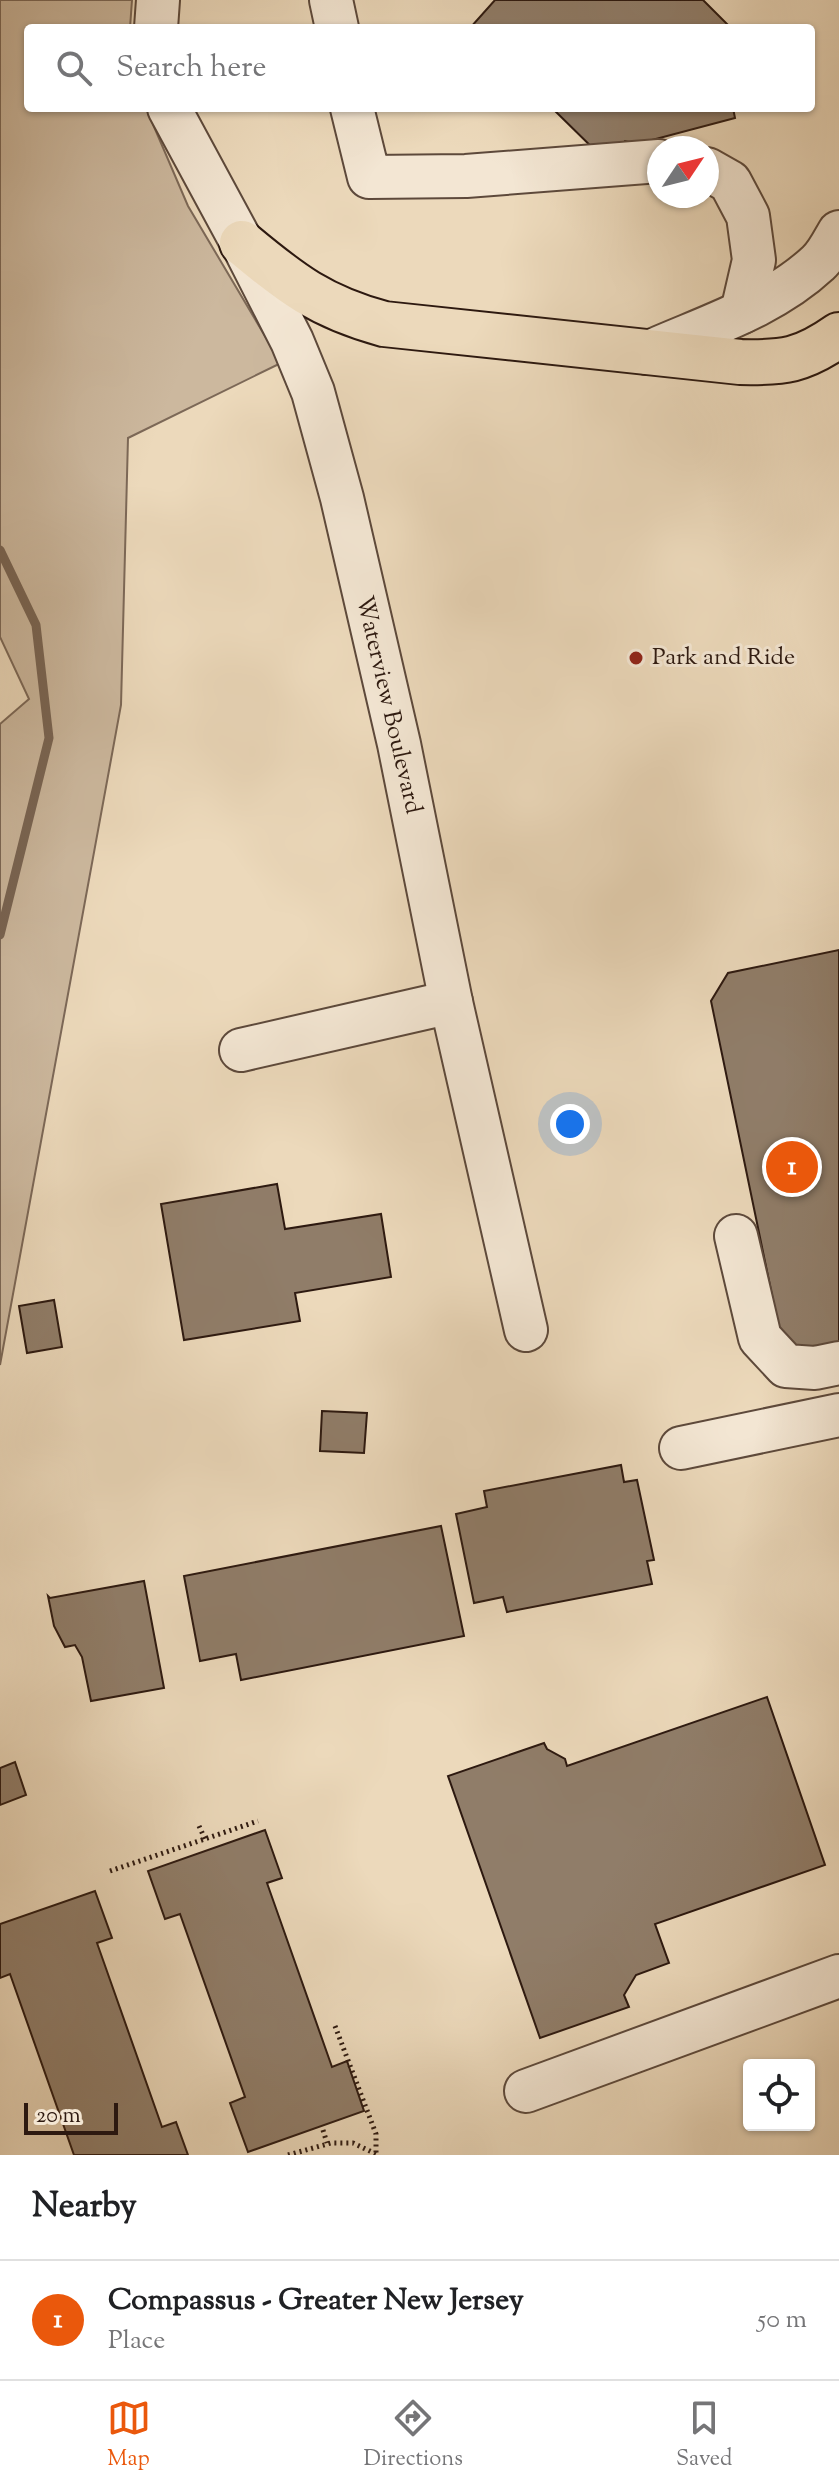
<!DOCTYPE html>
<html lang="en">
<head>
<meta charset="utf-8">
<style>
  body { margin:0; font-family:"Sorts Mill Goudy",serif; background:#f2f2f2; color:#202124 }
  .controls { position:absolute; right:24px; bottom:24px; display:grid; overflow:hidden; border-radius:8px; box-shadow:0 2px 6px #0004 }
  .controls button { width:72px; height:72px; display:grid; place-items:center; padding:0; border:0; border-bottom:2px solid #e0e0e0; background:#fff; color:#202124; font:40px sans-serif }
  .compass { position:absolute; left:647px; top:136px; width:72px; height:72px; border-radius:50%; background:#fff; box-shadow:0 2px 6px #0004; rotate:55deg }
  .scale { position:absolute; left:24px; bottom:20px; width:94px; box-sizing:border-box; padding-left:8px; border:4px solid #2d1910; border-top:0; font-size:22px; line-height:28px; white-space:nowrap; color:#2d1910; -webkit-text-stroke:6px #f3e6d3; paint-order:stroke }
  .you { position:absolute; left:570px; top:1124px; width:28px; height:28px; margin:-20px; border:6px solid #fff; border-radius:50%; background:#1a73e8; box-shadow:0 0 0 12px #1a73e833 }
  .badge { display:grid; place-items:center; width:52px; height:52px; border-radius:50%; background:#ea580c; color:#fff; font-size:26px; font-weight:700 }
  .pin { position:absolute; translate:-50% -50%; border:4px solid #fff; box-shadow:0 2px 8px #0006 }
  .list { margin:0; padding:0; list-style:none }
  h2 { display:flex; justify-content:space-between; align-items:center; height:104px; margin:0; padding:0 32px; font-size:34px }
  h2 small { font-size:26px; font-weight:400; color:#757577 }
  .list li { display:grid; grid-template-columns:52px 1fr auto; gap:24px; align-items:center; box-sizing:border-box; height:120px; padding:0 32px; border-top:2px solid #e0e0e0 }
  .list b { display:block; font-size:30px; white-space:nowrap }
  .list p { margin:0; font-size:26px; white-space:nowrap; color:#757577 }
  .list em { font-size:26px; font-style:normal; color:#757577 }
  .icon { flex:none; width:44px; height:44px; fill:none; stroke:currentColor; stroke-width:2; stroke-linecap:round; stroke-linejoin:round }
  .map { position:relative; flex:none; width:839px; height:2155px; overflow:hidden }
  .search { position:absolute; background:#fff; box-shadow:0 2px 6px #0004; left:24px; right:24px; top:24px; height:88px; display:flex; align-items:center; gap:20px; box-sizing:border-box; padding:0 28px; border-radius:8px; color:#757577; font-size:30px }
  .sheet { height:224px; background:#fff }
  nav { display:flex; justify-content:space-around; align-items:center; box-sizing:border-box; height:112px; border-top:2px solid #e0e0e0; background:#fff; font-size:22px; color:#757577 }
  nav a { display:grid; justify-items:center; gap:4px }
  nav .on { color:#ea580c }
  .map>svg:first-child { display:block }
  .green { fill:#ccb89e; stroke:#7c6857; stroke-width:2 }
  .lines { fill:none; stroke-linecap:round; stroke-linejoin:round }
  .stream { stroke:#796554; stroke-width:9 }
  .building { fill:#907d69; stroke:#2d1910; stroke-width:2 }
  .minor-casing { stroke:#5d493b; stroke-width:46 }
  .highway-casing { stroke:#2d1910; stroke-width:48 }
  .path { stroke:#2d1910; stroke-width:5; stroke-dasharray:2 4; stroke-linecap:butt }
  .minor { stroke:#f3e6d3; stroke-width:42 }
  .highway { stroke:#ecd9bb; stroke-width:44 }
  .poi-dot { fill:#8f2418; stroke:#f3e6d3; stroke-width:3 }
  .labels { text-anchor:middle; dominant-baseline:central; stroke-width:6; stroke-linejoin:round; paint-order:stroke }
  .poi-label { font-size:24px; fill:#2d1910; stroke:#f3e6d3; text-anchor:start }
  .street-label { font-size:24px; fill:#2d1910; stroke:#f3e6d3 }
</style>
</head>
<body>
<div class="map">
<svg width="839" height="2155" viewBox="0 0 839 2155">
  <rect width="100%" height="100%" fill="#ecd9bb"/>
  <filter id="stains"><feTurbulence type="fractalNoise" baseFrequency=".0025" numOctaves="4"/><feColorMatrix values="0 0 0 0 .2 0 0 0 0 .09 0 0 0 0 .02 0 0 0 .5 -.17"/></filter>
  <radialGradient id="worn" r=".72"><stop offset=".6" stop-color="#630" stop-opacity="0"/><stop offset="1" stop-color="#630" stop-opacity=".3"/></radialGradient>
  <polygon class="green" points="0,0 132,0 130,28 28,28 28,108 146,108 188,206 281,363 128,438 121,705 0,1365 0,724 29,699 0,637"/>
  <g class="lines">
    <polyline class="stream" points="0,550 36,625 49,738 0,935"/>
  </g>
  <g class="building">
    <polygon points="495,0 703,0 731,28 470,28"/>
    <polygon points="552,108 733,108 735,118 637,144 625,141 606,161"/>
    <polygon points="839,950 839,1347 805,1354 780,1334 711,1001 728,973"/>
    <polygon points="277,1184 285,1229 381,1214 391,1277 295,1293 300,1321 184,1340 161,1204"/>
    <polygon points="54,1300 62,1347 27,1353 19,1306"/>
    <polygon points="322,1411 367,1413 364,1453 320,1451"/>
    <polygon points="621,1465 624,1482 637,1480 654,1560 647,1561 652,1584 507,1612 503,1597 474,1603 456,1514 487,1507 484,1491"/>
    <polygon points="441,1526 464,1636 241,1680 236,1654 200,1661 184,1576"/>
    <polygon points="144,1581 164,1688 91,1701 82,1657 75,1645 65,1647 54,1626 48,1596 50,1598"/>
    <polygon points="767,1697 825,1865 655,1924 669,1963 636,1975 624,1995 629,2007 540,2038 448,1776 544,1743 547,1749 565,1759 567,1766"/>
    <polygon points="15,1762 26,1795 0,1805 0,1768"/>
    <polygon points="265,1830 282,1878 267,1883 332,2067 347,2061 364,2111 248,2152 230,2103 245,2097 180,1914 165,1919 148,1871"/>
    <polygon points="95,1891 112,1938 97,1943 162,2127 176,2122 188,2155 74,2155 10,1974 0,1978 0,1924"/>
  </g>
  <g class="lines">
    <g class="minor-casing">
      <g id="minor">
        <polyline points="331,0 337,28"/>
        <polyline points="156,28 158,0"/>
        <polyline points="169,108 242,243 292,341 313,392 342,498 399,744 451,1002 526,1330"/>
        <polyline points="352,108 369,177 466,176 659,161"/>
        <polyline points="707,169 730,182 748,216 754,260 742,312"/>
        <path d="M 647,353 C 705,327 771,307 818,263 C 827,255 833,242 839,232"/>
        <polyline points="241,1050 451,1002"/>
        <polyline points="736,1236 760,1338 786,1366 815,1368 839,1363"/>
        <polyline points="681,1448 839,1415"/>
        <polyline points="526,2091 839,1976"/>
      </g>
    </g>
    <g class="highway-casing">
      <path id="highway" d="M 242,243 C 291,284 321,307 384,324 L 740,362 C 784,363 802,361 839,335"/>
    </g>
    <g class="path">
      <polyline points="199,1826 205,1839"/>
      <polyline points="110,1871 258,1821"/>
      <polyline points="335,2026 376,2134 376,2155"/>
      <polyline points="323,2130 327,2143"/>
      <polyline points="288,2155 331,2143 353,2143 376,2154"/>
    </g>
    <use href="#minor" class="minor"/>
    <use href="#highway" class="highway"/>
  </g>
  <circle class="poi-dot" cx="636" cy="658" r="8"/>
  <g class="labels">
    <g class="poi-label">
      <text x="652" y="658">Park and Ride</text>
    </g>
    <g class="street-label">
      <text transform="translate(388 705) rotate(77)">Waterview Boulevard</text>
    </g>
  </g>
  <rect width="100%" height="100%" filter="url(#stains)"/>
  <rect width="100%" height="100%" fill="url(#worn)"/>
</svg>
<div class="controls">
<button><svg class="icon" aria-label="locate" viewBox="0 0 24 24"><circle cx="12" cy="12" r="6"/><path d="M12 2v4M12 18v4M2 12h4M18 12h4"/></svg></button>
</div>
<svg class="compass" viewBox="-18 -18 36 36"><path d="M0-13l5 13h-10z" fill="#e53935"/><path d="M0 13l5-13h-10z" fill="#757577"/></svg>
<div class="scale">20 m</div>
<div class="you"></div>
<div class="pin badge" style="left:792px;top:1167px">1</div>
<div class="search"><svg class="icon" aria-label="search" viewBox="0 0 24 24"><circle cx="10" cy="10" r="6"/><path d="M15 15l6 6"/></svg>Search here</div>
</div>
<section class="sheet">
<h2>Nearby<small></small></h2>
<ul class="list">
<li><span class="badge">1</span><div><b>Compassus - Greater New Jersey</b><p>Place</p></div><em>50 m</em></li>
</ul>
</section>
<nav>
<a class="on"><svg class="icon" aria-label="map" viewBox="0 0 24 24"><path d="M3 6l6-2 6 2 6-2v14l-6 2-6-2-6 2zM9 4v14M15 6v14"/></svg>Map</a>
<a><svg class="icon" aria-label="directions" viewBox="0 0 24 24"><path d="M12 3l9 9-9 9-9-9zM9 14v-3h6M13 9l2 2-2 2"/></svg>Directions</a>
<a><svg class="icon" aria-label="saved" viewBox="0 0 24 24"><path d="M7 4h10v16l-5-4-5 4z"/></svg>Saved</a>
</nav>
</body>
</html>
